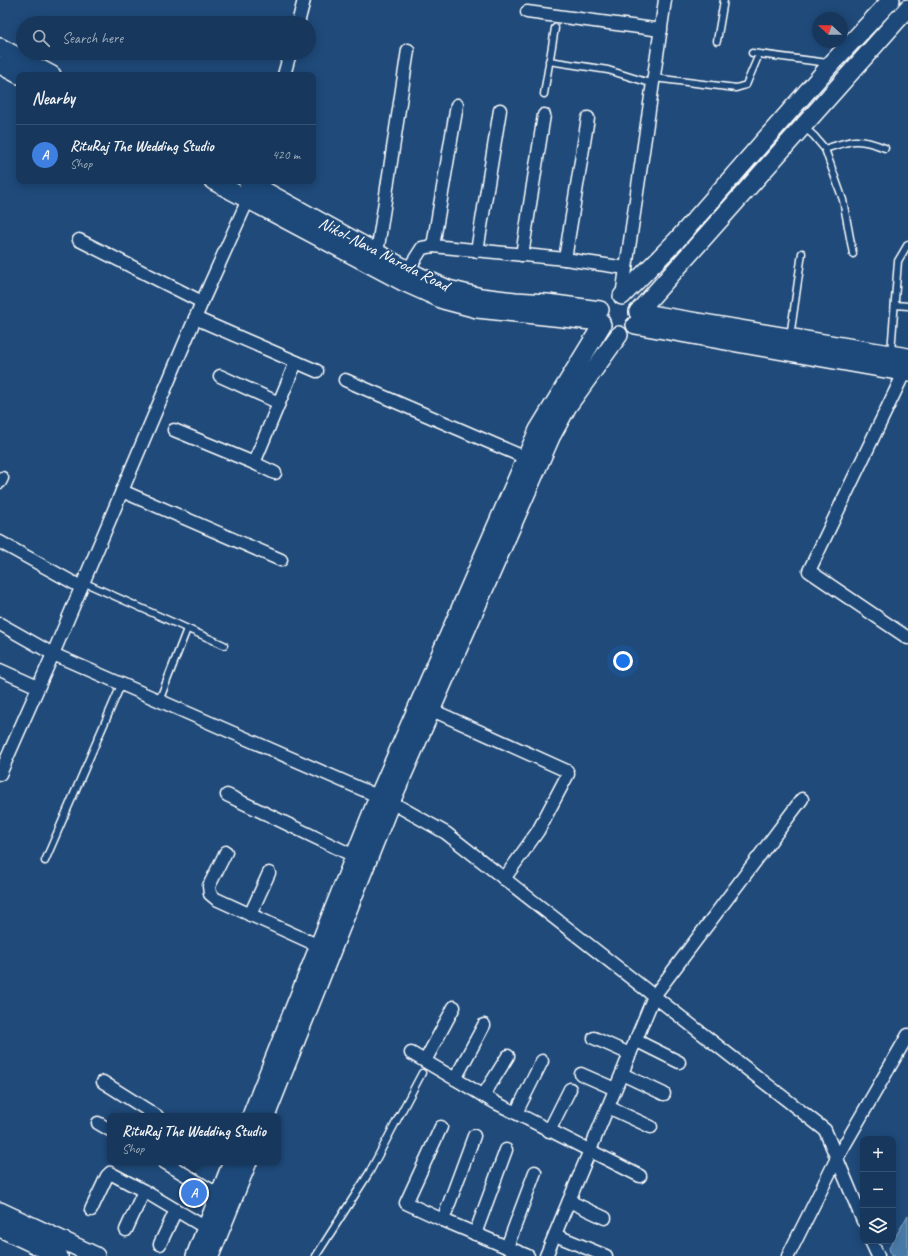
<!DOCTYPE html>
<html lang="en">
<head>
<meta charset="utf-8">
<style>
  body { margin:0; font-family:Caveat,sans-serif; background:#203f62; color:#f1f3f6 }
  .controls { position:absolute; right:12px; bottom:12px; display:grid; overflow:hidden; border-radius:8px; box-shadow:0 2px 10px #0003 }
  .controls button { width:36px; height:36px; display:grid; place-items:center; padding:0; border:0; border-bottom:1px solid #365272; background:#17385c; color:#f1f3f6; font:20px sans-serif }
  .compass { position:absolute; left:812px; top:12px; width:36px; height:36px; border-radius:50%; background:#17385c; box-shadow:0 2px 10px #0003; rotate:291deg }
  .you { position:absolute; left:623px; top:661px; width:14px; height:14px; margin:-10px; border:3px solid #fff; border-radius:50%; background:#1a73e8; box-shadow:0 0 0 6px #1a73e833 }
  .badge { display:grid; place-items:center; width:26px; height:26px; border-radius:50%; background:#ffd166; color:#fff; font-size:13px; font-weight:700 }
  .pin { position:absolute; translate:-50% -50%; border:2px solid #fff; box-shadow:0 1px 4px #0006 }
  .popup { position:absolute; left:107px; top:1113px; width:174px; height:52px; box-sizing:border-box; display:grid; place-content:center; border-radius:8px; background:#17385c; filter:drop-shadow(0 1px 3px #0005); font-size:13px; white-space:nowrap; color:#9eacbb }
  .popup b { font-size:15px; color:#f1f3f6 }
  .popup::after { content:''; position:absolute; left:50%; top:100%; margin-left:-8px; border:8px solid transparent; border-top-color:#17385c }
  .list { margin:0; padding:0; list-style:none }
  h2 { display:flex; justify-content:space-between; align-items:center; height:52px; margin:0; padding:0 16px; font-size:17px }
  h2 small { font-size:13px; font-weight:400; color:#9eacbb }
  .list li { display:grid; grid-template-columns:26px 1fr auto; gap:12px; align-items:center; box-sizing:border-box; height:60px; padding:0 16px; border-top:1px solid #365272 }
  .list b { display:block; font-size:15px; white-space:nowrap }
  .list p { margin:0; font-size:13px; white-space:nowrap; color:#9eacbb }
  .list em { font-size:13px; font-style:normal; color:#9eacbb }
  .icon { flex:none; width:22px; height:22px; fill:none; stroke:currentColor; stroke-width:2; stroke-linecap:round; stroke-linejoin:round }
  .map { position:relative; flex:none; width:908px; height:1256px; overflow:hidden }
  .search { position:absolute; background:#17385c; box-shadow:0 2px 10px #0003; left:16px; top:16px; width:300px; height:44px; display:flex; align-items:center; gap:10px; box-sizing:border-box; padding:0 14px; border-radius:22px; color:#9eacbb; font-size:15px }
  .panel { position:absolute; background:#17385c; box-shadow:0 2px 10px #0003; left:16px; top:72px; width:300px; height:112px; border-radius:8px }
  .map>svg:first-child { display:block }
  .water { fill:#4a7aa7; stroke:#92afca }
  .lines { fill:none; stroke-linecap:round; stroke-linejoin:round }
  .lane-casing { stroke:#fff; stroke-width:9 }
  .street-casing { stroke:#fff; stroke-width:15 }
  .secondary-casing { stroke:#fff; stroke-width:20 }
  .lane { stroke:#1f4a7a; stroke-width:6 }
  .street { stroke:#1f4a7a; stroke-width:12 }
  .secondary { stroke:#1f4a7a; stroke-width:17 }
  .labels { text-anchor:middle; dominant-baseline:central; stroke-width:3; stroke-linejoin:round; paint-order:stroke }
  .street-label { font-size:17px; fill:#fff; stroke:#1f4a7a }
</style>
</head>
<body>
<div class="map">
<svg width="908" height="1256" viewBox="0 0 908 1256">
  <rect width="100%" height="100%" fill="#1f4a7a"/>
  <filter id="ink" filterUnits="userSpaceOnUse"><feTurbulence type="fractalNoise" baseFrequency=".025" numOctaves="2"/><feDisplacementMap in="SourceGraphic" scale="8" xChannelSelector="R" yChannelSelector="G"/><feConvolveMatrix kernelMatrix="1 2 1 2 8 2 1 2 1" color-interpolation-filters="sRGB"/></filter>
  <g filter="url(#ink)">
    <polygon class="water" points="908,1215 908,1256 891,1256 889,1248"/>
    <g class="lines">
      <g class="lane-casing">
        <g id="lane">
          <polyline points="717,41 724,0"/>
          <polyline points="752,53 828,63"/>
          <polyline points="549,61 608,70 653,84"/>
          <polyline points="654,78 736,88 746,85 757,59"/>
          <polyline points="544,94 555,28"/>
          <polyline points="804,127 814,136 825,149 843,200 853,254"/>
          <path d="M 825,149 C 851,140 858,137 885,148"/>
          <polyline points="895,305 908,306"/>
          <polyline points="790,337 802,253"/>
          <polyline points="891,352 898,261 908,244"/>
          <polyline points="83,582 224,645"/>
          <polyline points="159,701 187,629"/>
          <polyline points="45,861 121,685"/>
          <polyline points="316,1256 369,1173 422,1073"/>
        </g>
      </g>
      <g class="street-casing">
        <g id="street">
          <polyline points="527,12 661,30"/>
          <polyline points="298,23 304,0"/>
          <polyline points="284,75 290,53"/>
          <polyline points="457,105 433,246 565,259 626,268"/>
          <polyline points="79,240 202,302"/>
          <polyline points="477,251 500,110"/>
          <polyline points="522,255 544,115"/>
          <polyline points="565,259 588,118"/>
          <polyline points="376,260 408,50"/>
          <polyline points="408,270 422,248 433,246"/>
          <polyline points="622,296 665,0"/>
          <polyline points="195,318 317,371"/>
          <polyline points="904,373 809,571 908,638"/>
          <polyline points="220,376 279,403"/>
          <polyline points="345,380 526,458"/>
          <polyline points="174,430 254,463"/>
          <polyline points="275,473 254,463 296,362"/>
          <polyline points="0,482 2,478"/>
          <polyline points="122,491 281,560"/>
          <polyline points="0,542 81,587"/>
          <polyline points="0,624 53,654 391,802 446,833 825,1130 863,1221"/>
          <polyline points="0,670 38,687"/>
          <polyline points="432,710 567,771 568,774 538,831 504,879"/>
          <polyline points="0,774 53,654 202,302 251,193"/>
          <polyline points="227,795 354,856"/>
          <polyline points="226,852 209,886 210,894 216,899 319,946"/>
          <polyline points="250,915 269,873"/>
          <polyline points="594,1038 630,1054"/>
          <polyline points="635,1040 679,1062"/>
          <polyline points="411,1053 496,1103 640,1176"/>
          <polyline points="425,1061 454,1007"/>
          <polyline points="581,1074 615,1089"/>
          <polyline points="622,1074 664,1094"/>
          <polyline points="455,1079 484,1025"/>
          <polyline points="103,1082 157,1116"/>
          <polyline points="483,1096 508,1056"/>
          <polyline points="608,1107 651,1127"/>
          <polyline points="516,1113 542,1061"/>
          <polyline points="98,1123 110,1130"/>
          <polyline points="441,1127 406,1203 443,1220 528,1256"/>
          <polyline points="549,1131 570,1089"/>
          <polyline points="164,1162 219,1195"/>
          <polyline points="569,1201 605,1218"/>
          <polyline points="91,1210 107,1176 110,1173 144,1191 206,1228"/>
          <polyline points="443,1220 474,1136"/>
          <polyline points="126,1230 144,1191"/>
          <polyline points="475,1234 506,1150"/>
          <polyline points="555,1235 606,1256"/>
          <polyline points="871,1241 878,1256"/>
          <polyline points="160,1244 176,1210"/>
          <polyline points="507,1247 535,1172"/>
          <polyline points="546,1256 654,996 802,799"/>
          <polyline points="788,1256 837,1158 908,1035"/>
        </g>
      </g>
      <g class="secondary-casing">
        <g id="secondary">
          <polyline points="0,47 52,75"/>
          <polyline points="0,65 19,75"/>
          <polyline points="213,181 403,282 443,300 477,309 601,322"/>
          <polyline points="247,181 419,276 448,289 481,297 515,301 547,303 600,310"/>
          <polyline points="622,296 676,241 832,63 891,0"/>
          <polyline points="638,312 908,8"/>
          <polyline points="638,312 908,357"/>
          <polyline points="635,325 908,373"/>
          <polyline points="251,1116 378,797 538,430 602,325"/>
          <polyline points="266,1116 391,802 551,437 568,406 619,335"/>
          <polyline points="0,1211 96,1256"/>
          <polyline points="0,1228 59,1256"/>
          <polyline points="195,1256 232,1162"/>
          <polyline points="210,1256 248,1162"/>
        </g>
      </g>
      <use href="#lane" class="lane"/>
      <use href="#street" class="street"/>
      <use href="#secondary" class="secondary"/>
    </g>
  </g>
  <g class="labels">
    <g class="street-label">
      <text transform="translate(384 254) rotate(27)">Nikol-Nava Naroda Road</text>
    </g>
  </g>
</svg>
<div class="controls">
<button>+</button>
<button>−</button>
<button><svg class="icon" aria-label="layers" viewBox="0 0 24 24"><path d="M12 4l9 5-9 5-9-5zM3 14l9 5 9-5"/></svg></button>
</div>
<svg class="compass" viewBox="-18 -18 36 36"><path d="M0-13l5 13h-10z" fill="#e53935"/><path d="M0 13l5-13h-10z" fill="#9eacbb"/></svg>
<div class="you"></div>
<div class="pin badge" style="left:194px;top:1193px;background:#3f7fe0">A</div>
<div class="popup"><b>RituRaj The Wedding Studio</b>Shop</div>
<div class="search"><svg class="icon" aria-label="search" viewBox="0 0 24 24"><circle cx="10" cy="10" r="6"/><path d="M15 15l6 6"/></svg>Search here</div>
<section class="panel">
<h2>Nearby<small></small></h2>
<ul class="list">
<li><span class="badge" style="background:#3f7fe0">A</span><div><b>RituRaj The Wedding Studio</b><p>Shop</p></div><em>420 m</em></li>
</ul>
</section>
</div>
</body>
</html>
